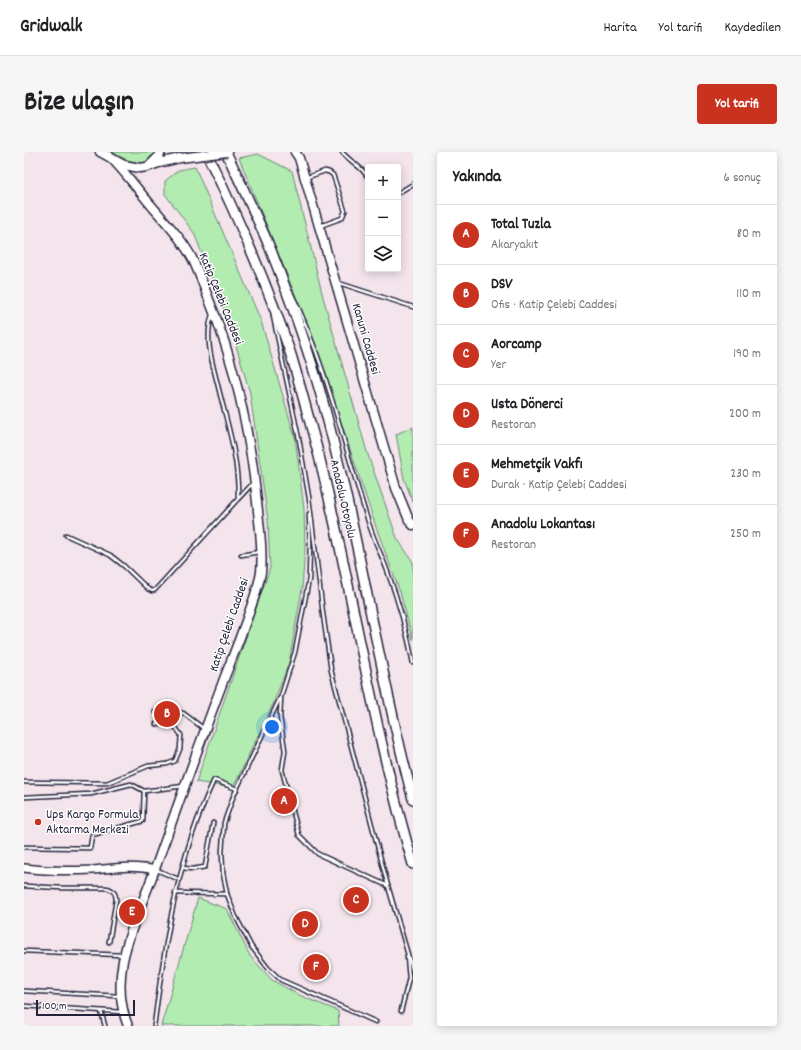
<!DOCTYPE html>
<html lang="tr">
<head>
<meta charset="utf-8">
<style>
  body { margin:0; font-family:Dekko,sans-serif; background:#f6f6f6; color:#202124 }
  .controls { position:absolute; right:12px; top:12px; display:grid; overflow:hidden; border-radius:4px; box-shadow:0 2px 10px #0003 }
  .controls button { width:36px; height:36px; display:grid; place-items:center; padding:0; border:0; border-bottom:1px solid #e0e0e0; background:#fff; color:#202124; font:20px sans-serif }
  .scale { position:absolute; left:12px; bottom:10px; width:99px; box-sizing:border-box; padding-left:4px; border:2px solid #22223b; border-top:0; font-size:11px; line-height:14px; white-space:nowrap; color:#22223b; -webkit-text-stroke:3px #fff; paint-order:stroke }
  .you { position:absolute; left:248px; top:575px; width:14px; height:14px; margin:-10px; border:3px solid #fff; border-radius:50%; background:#1a73e8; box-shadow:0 0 0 6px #1a73e833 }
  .badge { display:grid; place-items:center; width:26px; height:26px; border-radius:50%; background:#c8321e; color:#fff; font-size:13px; font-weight:700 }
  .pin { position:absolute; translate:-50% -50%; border:2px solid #fff; box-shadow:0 1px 4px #0006 }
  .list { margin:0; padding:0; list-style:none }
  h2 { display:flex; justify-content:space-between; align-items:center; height:52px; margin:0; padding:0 16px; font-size:17px }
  h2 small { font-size:13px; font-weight:400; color:#757577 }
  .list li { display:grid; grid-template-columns:26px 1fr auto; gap:12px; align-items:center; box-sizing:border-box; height:60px; padding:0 16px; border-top:1px solid #e0e0e0 }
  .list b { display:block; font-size:15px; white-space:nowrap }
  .list p { margin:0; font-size:13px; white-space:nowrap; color:#757577 }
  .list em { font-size:13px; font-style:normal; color:#757577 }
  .icon { flex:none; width:22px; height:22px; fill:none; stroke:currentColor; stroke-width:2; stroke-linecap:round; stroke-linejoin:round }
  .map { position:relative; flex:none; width:389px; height:874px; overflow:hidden; border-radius:4px }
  header { display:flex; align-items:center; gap:24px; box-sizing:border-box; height:56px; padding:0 20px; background:#fff; border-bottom:1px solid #e0e0e0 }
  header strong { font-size:19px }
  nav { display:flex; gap:22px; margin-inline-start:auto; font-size:14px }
  .intro { display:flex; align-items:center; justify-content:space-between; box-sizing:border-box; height:96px; padding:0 24px }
  h1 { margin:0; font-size:28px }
  .button { padding:10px 18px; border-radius:4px; background:#c8321e; color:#fff; font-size:14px; font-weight:700 }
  main { display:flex; gap:24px; padding:0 24px }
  aside { flex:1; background:#fff; border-radius:4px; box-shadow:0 2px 10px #0003 }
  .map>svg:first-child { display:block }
  .green { fill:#b2ecb1; stroke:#6a8776 }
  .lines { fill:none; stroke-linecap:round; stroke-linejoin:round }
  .lane-casing { stroke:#22223b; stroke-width:5.5 }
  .secondary-casing { stroke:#22223b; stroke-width:10 }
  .primary-casing { stroke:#22223b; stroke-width:11 }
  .highway-casing { stroke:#22223b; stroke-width:12 }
  .lane { stroke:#fff; stroke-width:2.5 }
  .secondary { stroke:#fff; stroke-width:7 }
  .primary { stroke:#fff; stroke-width:8 }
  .highway { stroke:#fff; stroke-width:9 }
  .primary-bridge-casing { stroke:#22223b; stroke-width:11; stroke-linecap:butt }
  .primary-bridge { stroke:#fff; stroke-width:8 }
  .poi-dot { fill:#c8321e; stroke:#fff; stroke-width:1.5 }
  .labels { text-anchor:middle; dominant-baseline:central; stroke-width:3; stroke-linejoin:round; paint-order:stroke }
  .street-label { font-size:13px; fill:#22223b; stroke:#fff }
  .poi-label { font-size:13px; fill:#22223b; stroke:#fff; text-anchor:start }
</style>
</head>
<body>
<header>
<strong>Gridwalk</strong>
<nav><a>Harita</a><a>Yol tarifi</a><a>Kaydedilen</a></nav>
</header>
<div class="intro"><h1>Bize ulaşın</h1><a class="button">Yol tarifi</a></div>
<main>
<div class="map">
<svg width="389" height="874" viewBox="0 0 389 874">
  <rect width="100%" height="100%" fill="#f4e4ec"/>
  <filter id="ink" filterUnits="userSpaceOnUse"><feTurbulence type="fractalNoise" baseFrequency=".025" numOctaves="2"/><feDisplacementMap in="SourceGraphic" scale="8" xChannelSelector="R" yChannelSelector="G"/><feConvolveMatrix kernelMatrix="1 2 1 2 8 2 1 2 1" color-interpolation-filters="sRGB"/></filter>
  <g filter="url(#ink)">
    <g class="green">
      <path d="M 88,0 L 131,0 C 122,20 101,7 88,0 Z"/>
      <polygon points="234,2 268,19 299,145 343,300 373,386 389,410 389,488 376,440 352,375 319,276 277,157 215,6"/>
      <polygon points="171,15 237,169 271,285 280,357 281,397 278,437 265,511 249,552 209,636 172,630 246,416 244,369 226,241 205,170 170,81 141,42 141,29 155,18"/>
      <polygon points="389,275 389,350 380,327 372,282"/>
      <polygon points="174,746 203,757 226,804 248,828 275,843 314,859 315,874 137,874"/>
    </g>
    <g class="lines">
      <g class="lane-casing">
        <g id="lane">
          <path d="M 318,0 C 326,10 339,15 344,26"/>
          <polyline points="281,26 301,19 305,20 309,23 321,59 318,66 296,74"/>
          <polyline points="374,41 389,32"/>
          <polyline points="315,131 389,155"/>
          <path d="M 267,140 C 303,213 320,295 345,372 C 350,388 357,402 363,418 C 374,448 383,479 389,511"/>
          <polyline points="249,164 275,287 285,346 299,462 307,518 364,734 389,820"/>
          <polyline points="215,346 229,331"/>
          <polyline points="285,362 286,393 285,427 271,500 257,544 256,565 261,599 258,618 275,683 294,702 364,734"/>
          <path d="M 42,383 L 86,403 L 100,414 L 124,437 L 128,439 L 131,438 L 214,347 C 215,309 204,274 195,238 C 189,213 180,188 188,163"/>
          <polyline points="217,403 235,400"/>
          <polyline points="256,546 209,645 200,671 198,700 199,721 203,742 211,763 227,794 244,816 257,828 352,870"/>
          <polyline points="131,560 159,561 179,576"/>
          <polyline points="0,630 83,631 124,614 143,612 151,609 156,597 157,583 149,572 132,572"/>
          <polyline points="0,645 67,642 107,632 120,639"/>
          <polyline points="0,695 66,696 68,683 119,669 120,639 160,634"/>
          <polyline points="158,716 169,717 181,715 189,671"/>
          <polyline points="133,718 154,727"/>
          <path d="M 0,734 L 38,736 L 81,736 C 88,736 92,741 92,748 L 85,790"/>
          <polyline points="151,741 203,742"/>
          <polyline points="0,799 99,803"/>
          <polyline points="0,839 95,844"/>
          <polyline points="0,854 98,860"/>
          <polyline points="77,859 81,874"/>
          <polyline points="377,859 385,826 383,804"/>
          <path d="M 130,874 C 141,789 153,707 190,628 L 213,637"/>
        </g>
      </g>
      <g class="secondary-casing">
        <path id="secondary" d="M 0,716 C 23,719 46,719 69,718 C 90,716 110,713 131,718"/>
      </g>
      <g class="primary-casing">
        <g id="primary">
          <polyline points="76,0 100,13 116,16 123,15 135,11 156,6"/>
          <polyline points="271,0 275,6 372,336 385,368 389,373"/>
          <path d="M 85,4 C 99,17 109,32 122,47 C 137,66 156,83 168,106 C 174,118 179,132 184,145 C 212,213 227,286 234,359 C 236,379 239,400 237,420 C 236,428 233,436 231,443 C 222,471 211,499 200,527 C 176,590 154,653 131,717 C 113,768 82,819 104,874"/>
          <polyline points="127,12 135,4 137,0"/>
        </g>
      </g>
      <g class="highway-casing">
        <g id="highway">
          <path d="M 182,0 C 214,66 244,133 267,203 C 277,236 286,271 295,304 C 329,440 349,578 389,712"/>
          <path d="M 202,0 C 217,32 232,63 246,96 C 265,144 283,193 297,243 C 334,376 353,513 389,647"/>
        </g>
      </g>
      <use href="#lane" class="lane"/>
      <use href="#secondary" class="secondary"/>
      <use href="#primary" class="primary"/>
      <use href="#highway" class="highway"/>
      <g class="primary-bridge-casing">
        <polyline id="primary-bridge" points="156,6 203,0"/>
      </g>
      <use href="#primary-bridge" class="primary-bridge"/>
    </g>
  </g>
  <circle class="poi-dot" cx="14" cy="670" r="4"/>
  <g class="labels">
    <g class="street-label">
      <text transform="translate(196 147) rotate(68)">Katip Çelebi Caddesi</text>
      <text transform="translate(341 187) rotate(74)">Kanuni Caddesi</text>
      <text transform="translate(318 347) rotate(77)">Anadolu Otoyolu</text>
      <text transform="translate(206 473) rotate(-71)">Katip Çelebi Caddesi</text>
    </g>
    <g class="poi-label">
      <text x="22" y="663">Ups Kargo Formula<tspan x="22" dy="15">Aktarma Merkezi</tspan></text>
    </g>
  </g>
</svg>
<div class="controls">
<button>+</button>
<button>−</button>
<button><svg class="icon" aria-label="layers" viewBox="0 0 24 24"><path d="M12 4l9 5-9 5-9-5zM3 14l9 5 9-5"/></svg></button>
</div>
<div class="scale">100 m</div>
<div class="you"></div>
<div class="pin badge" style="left:260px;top:649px">A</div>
<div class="pin badge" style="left:143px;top:562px">B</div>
<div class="pin badge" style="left:332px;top:748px">C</div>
<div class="pin badge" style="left:281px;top:772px">D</div>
<div class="pin badge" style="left:108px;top:760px">E</div>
<div class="pin badge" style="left:292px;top:815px">F</div>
</div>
<aside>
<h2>Yakında<small>6 sonuç</small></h2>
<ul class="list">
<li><span class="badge">A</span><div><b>Total Tuzla</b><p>Akaryakıt</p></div><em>80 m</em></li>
<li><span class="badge">B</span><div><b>DSV</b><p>Ofis · Katip Çelebi Caddesi</p></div><em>110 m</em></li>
<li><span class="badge">C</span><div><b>Aorcamp</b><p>Yer</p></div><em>190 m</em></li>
<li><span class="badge">D</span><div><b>Usta Dönerci</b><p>Restoran</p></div><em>200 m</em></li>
<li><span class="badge">E</span><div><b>Mehmetçik Vakfı</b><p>Durak · Katip Çelebi Caddesi</p></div><em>230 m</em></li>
<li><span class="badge">F</span><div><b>Anadolu Lokantası</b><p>Restoran</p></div><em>250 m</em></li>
</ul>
</aside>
</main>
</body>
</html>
